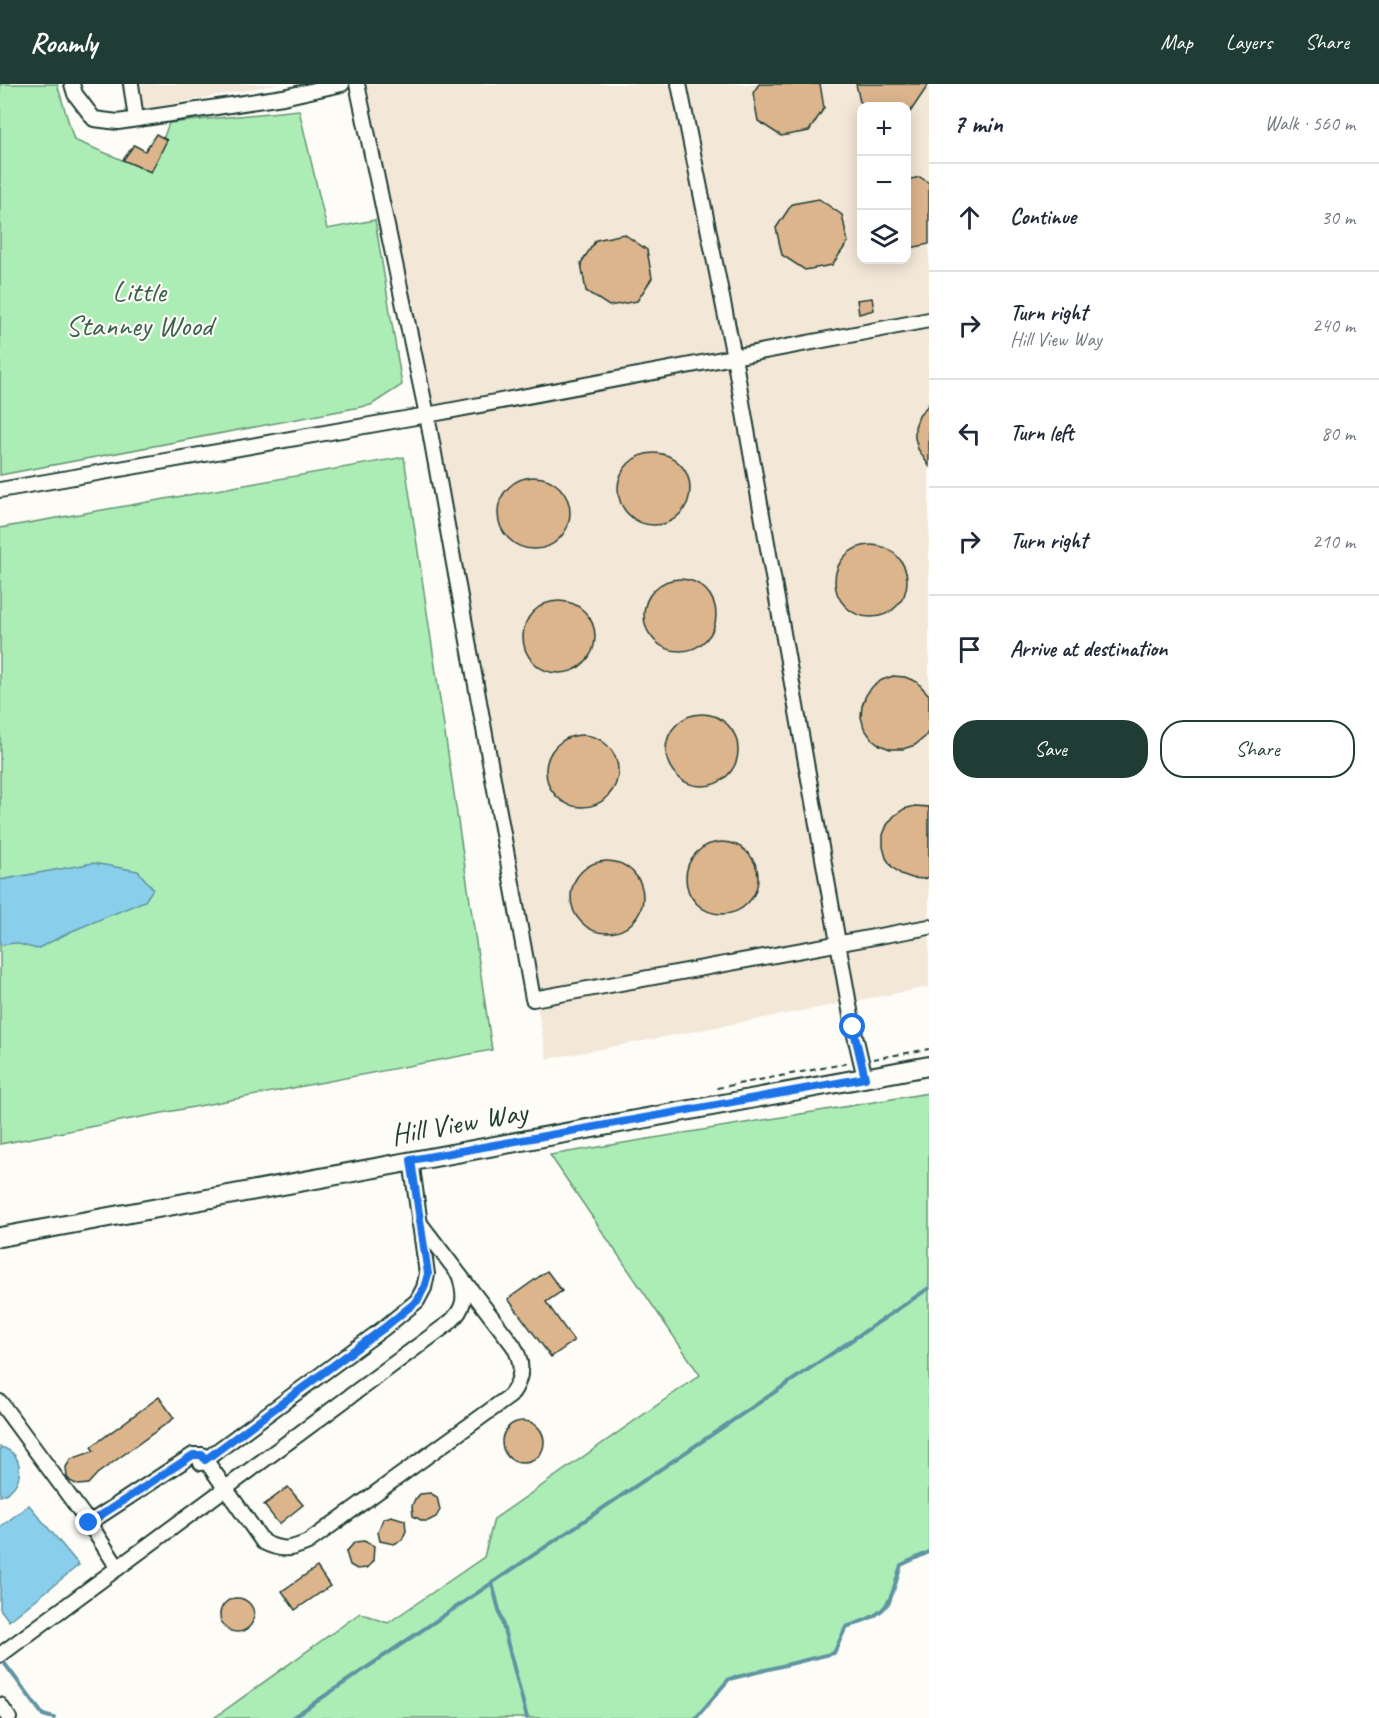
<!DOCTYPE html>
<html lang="en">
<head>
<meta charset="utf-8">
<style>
  body { margin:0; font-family:Caveat,sans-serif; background:#f2f2f3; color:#1f2937 }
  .controls { position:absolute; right:18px; top:18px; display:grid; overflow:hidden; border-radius:12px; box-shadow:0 3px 15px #0003 }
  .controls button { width:54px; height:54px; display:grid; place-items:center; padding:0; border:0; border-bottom:2px solid #e0e1e3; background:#fff; color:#1f2937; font:30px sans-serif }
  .stop { position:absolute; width:18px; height:18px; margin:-14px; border:4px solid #1a73e8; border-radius:50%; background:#fff }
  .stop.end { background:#1a73e8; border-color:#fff; box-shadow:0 2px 6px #0008 }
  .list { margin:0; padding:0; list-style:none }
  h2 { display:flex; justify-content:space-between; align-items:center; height:78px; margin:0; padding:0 24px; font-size:26px }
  h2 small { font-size:20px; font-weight:400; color:#747a83 }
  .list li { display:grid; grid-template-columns:39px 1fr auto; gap:18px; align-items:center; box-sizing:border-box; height:108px; padding:0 24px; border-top:2px solid #e0e1e3 }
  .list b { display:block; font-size:22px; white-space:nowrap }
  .list p { margin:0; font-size:20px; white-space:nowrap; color:#747a83 }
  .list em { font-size:20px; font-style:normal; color:#747a83 }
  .actions { display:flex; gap:12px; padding:18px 24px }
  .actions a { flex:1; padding:14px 0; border:2px solid #1f3d34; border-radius:24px; text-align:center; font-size:21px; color:#1f3d34 }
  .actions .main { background:#1f3d34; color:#fff }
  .icon { flex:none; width:33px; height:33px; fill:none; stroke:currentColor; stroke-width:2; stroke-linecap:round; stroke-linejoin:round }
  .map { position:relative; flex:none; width:929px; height:1634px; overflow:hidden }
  header { display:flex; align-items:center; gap:36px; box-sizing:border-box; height:84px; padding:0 30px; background:#1f3d34; color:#fff }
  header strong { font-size:28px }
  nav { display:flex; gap:33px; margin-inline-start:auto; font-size:21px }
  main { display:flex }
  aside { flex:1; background:#fff }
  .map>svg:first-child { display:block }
  .built { fill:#f3e7d7; fill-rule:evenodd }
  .green { fill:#acedb6; stroke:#669575; stroke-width:1.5 }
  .water { fill:#89ceeb; stroke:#5f94a2; stroke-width:1.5 }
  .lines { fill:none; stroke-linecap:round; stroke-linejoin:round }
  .stream { stroke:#5f94a2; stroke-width:4 }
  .building { fill:#dcb58d; stroke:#1f3d34; stroke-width:1.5 }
  .minor-casing { stroke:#1f3d34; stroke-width:18 }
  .major-casing { stroke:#1f3d34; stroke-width:22 }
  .path { stroke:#1f3d34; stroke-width:2; stroke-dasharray:6 4.5; stroke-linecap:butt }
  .minor { stroke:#fdfcf7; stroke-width:14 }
  .major { stroke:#fdfcf7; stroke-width:18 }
  .route { stroke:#1a73e8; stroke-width:8 }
  .labels { text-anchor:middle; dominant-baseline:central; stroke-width:4.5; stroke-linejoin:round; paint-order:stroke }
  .park-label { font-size:30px; fill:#3b604e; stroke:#fdfcf7 }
  .street-label { font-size:30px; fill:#1f3d34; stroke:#fdfcf7 }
</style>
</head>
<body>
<header>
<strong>Roamly</strong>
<nav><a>Map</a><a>Layers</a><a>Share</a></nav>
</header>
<main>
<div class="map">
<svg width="929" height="1634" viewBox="0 0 929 1634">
  <rect width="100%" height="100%" fill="#fdfcf7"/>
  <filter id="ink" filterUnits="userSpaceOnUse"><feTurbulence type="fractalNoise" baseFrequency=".0167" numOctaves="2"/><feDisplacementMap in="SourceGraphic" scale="12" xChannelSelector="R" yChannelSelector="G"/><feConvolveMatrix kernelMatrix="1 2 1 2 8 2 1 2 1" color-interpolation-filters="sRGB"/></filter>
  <g filter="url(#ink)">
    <g class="built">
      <polygon points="121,0 277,0 128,28"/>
      <path d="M 367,0 L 929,0 L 929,903 L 547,975 ZM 862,22 L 906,22 L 906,176 L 862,176 Z"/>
    </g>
    <g class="green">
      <polygon points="0,0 57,0 74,56 151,88 169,39 299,26 327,145 375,136 402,301 371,321 0,391"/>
      <polygon points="404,373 492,966 0,1060 0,444"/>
      <polygon points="929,1009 929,1468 901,1481 890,1519 873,1534 846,1543 834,1569 729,1595 696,1634 214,1634 360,1529 388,1539 484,1473 494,1435 700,1291 550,1071"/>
    </g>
    <g class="water">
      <polygon points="93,779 138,787 153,805 145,817 72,847 37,865 15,859 0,861 0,796"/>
      <path d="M 0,1363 C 27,1368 25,1405 0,1412 Z"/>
      <polygon points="29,1421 79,1481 9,1537 0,1525 0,1443"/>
    </g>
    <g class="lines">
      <g class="stream">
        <polyline points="492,1499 527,1634"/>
        <polyline points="5,1580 43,1631 54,1634"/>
        <polyline points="292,1634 929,1204"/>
        <path d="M 696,1634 L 729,1595 L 834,1569 L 846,1543 C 890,1528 888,1524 901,1481 L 929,1468"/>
      </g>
    </g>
    <g class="building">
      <polygon points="759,0 820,0 824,24 809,47 781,52 758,37 753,9"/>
      <polygon points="856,0 929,0 906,34 906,22 867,22 860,18"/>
      <polygon points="156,50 167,56 151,88 123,76 134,61 145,67"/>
      <polygon points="920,93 929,99 929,160 906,165 906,96"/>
      <polygon points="819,115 842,131 848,158 832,181 805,186 782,171 776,144 792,120"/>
      <polygon points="624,150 647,166 652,194 637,217 609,222 586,207 581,179 596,156"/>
      <polygon points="872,214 874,226 859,230 857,216"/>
      <polygon points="929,320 929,382 918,365 915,354 915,343 919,332"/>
      <circle cx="654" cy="405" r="36"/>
      <circle cx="534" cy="429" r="36"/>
      <circle cx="871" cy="497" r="36"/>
      <circle cx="680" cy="531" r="36"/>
      <circle cx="559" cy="553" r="36"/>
      <polygon points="893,592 905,593 917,598 929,611 929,646 925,653 915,661 903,665 890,665 880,661 871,654 864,644 861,633 862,622 866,611 873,602 882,596"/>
      <circle cx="702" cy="666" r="36"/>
      <circle cx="582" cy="687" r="36"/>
      <polygon points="915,722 929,723 929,793 924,795 912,794 901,790 892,783 886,774 883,763 883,751 887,741 894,732 904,725"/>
      <circle cx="722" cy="794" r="36"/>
      <circle cx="607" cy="813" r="36"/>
      <polygon points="547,1187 562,1207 546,1218 574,1257 551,1273 508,1215"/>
      <polygon points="159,1313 174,1334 97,1390 88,1400 78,1401 70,1397 67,1393 66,1383 71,1375 94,1367 91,1363"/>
      <circle cx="523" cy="1358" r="21"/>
      <polygon points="288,1403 303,1421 279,1440 264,1421"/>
      <polygon points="430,1409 437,1413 440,1426 436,1433 428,1437 423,1437 413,1432 412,1422 414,1417 420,1410"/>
      <polygon points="391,1432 405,1436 406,1447 402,1456 394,1460 380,1457 378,1448 383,1435"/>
      <polygon points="364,1457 374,1462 373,1477 367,1484 357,1485 350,1481 346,1468 355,1458"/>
      <polygon points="317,1483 330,1502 295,1526 282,1507"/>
      <circle cx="237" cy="1531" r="17"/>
    </g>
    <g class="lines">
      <g class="minor-casing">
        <g id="minor">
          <polyline points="72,0 75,10 94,35 118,38 283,13 342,0"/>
          <polyline points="131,0 136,35"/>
          <polyline points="357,0 427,331 929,236"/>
          <polyline points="679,0 734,273 853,943 865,994"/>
          <polyline points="0,406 427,331 533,915 929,843"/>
          <polyline points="0,1318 89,1439 118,1484"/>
          <polyline points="201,1379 384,1244 417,1217 424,1204 427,1190 411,1076"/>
          <path d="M 89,1439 L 193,1371 L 202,1371 L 263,1458 C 281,1467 290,1466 308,1458 L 510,1312 C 523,1295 524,1279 513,1261 L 419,1138"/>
          <path d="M 0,1571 L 449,1239 C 465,1225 466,1214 460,1193"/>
          <polyline points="0,1621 9,1634"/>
        </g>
      </g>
      <g class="major-casing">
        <polyline id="major" points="0,1153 929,982"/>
      </g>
      <g class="path">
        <polyline points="873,975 929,965"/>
        <polyline points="717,1004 849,979"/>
      </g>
      <use href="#minor" class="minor"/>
      <use href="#major" class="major"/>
    </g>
  </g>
  <g class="lines" filter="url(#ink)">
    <polyline class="route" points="89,1439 193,1371 202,1371 205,1376 384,1244 417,1217 424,1204 428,1190 411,1076 865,994 853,943"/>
  </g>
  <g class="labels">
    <g class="park-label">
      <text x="139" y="207">Little<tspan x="139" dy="34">Stanney Wood</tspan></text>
    </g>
    <g class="street-label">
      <text transform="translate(459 1039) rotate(-10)">Hill View Way</text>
    </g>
  </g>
</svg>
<div class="controls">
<button>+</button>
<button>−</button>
<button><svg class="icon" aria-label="layers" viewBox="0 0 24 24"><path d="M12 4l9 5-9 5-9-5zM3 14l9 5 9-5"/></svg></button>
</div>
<div class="stop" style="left:853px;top:943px"></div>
<div class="stop end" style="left:89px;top:1439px"></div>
</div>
<aside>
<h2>7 min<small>Walk · 560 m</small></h2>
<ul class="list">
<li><svg class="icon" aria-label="ahead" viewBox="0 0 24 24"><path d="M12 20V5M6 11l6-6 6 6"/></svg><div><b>Continue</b></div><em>30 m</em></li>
<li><svg class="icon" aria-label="right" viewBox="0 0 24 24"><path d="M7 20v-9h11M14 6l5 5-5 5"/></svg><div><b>Turn right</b><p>Hill View Way</p></div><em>240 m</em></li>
<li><svg class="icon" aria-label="left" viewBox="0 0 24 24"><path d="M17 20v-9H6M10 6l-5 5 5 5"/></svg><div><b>Turn left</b></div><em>80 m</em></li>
<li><svg class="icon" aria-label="right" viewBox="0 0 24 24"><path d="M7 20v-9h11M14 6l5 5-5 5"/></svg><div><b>Turn right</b></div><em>210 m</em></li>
<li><svg class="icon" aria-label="arrive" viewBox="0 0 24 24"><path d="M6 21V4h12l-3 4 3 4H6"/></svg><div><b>Arrive at destination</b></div></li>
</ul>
<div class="actions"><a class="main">Save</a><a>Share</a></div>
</aside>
</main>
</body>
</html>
